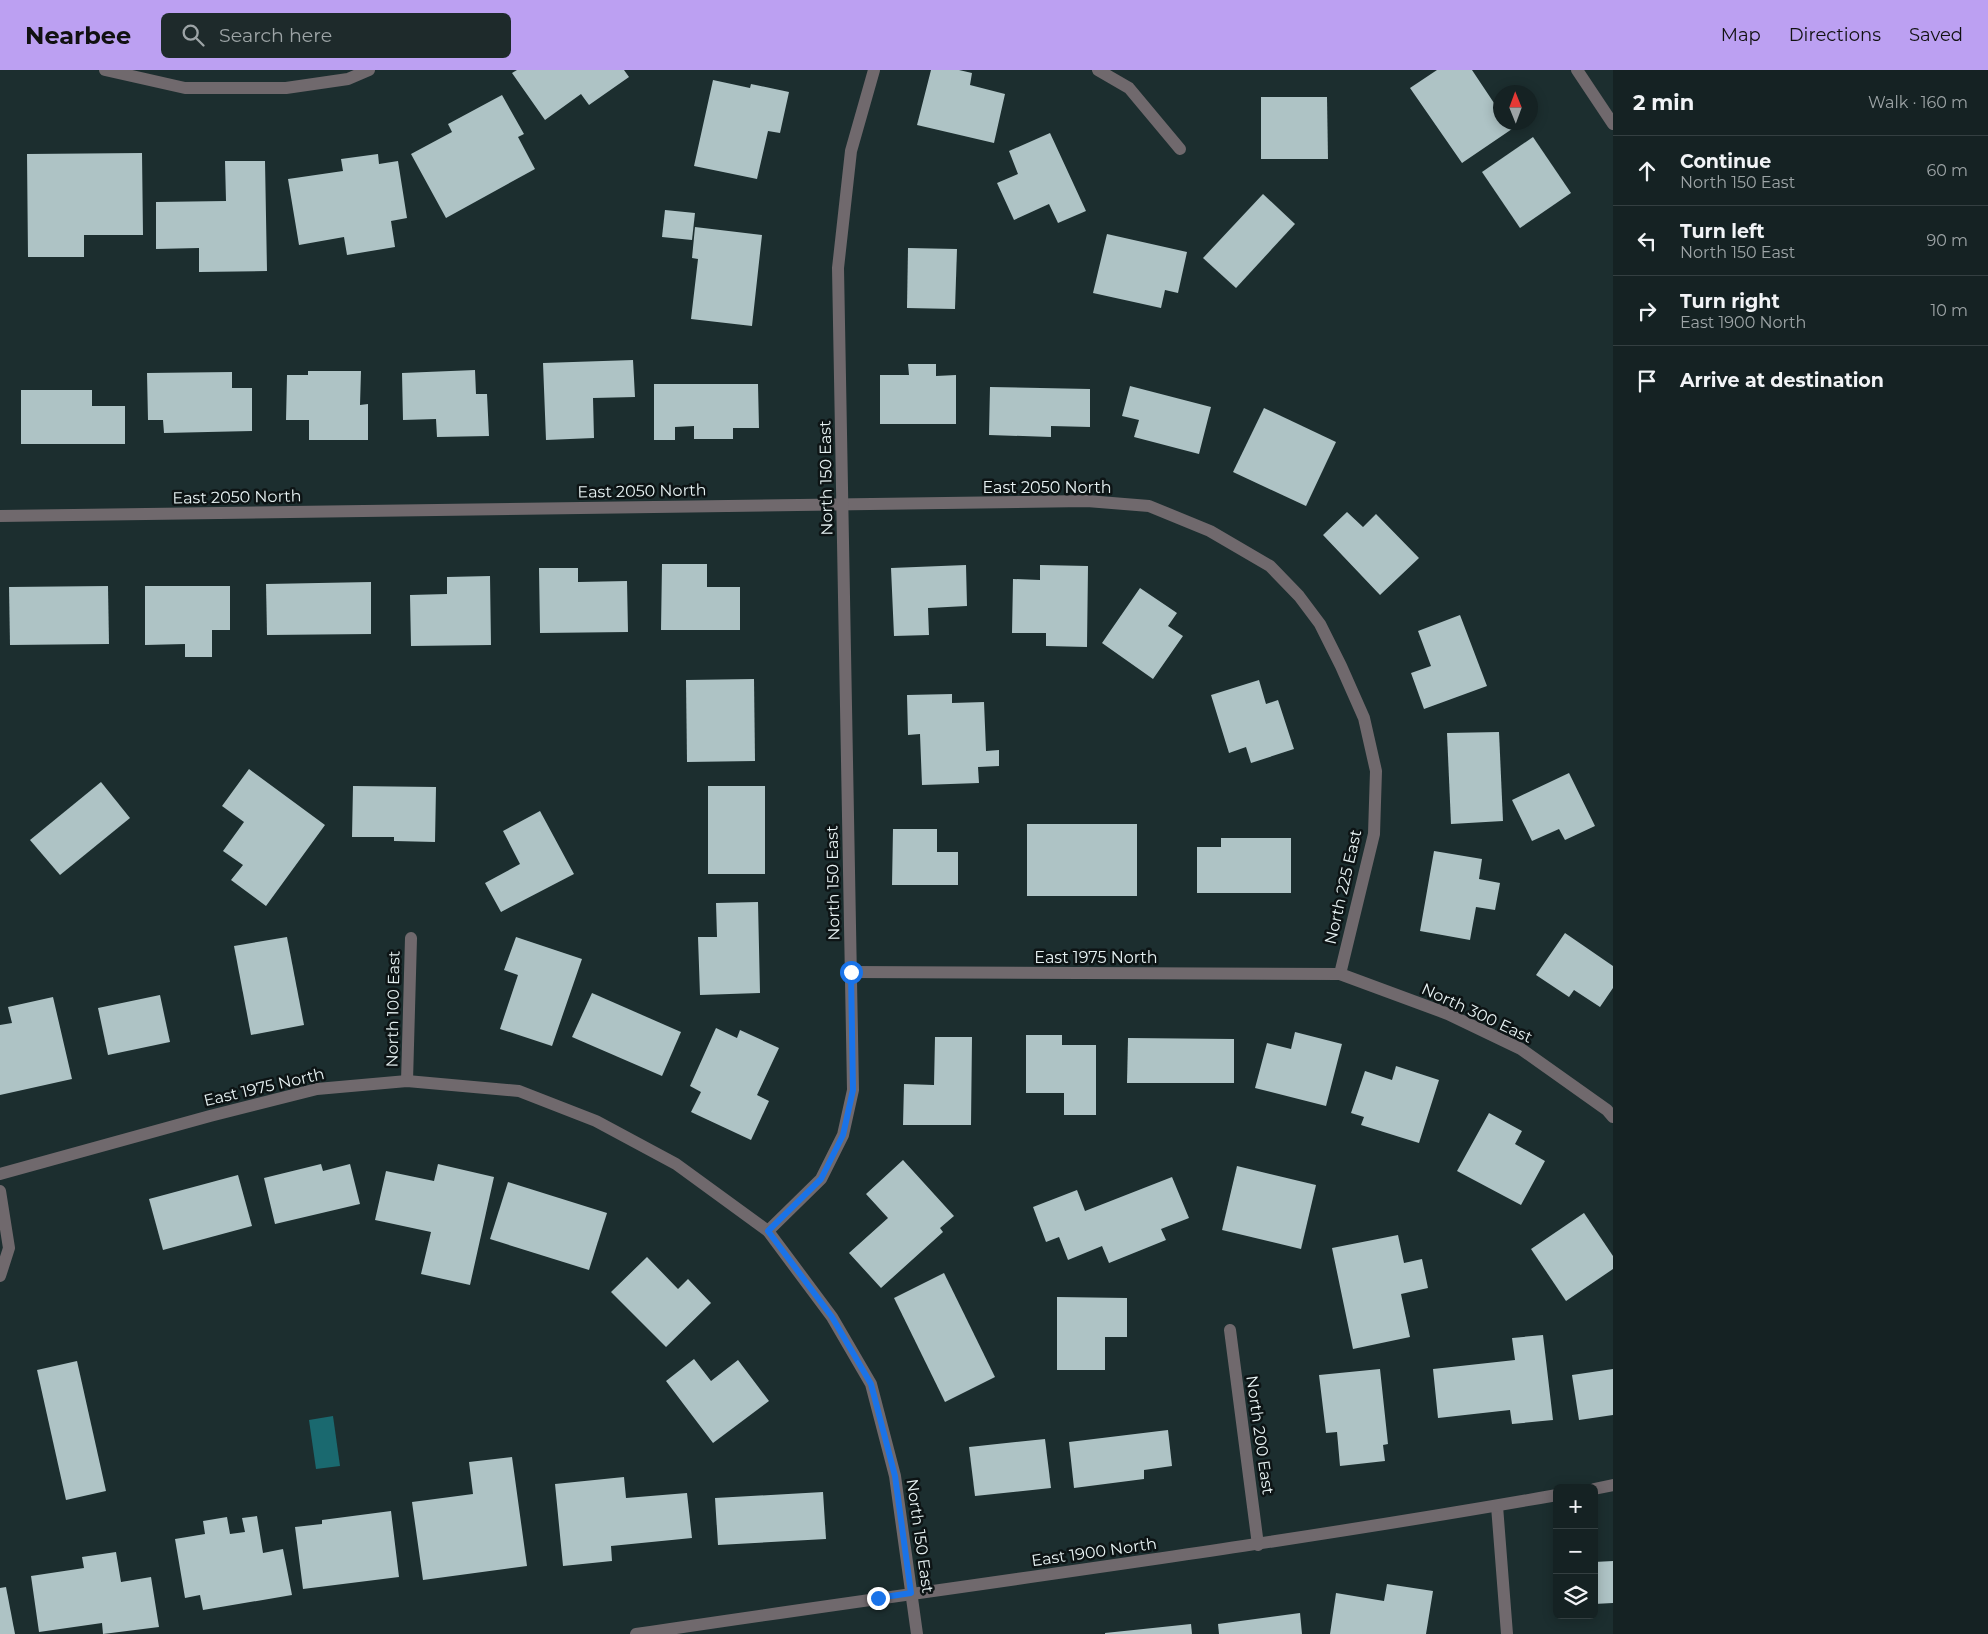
<!DOCTYPE html>
<html lang="en">
<head>
<meta charset="utf-8">
<style>
  body { margin:0; font-family:Montserrat,sans-serif; background:#1e2a2b; color:#f1f3f6 }
  .controls { position:absolute; right:15px; bottom:15px; display:grid; overflow:hidden; border-radius:8px; box-shadow:0 2px 12px #0003 }
  .controls button { width:45px; height:45px; display:grid; place-items:center; padding:0; border:0; border-bottom:1px solid #343f41; background:#152223; color:#f1f3f6; font:25px sans-serif }
  .compass { position:absolute; left:1493px; top:15px; width:45px; height:45px; border-radius:50%; background:#152223; box-shadow:0 2px 12px #0003; rotate:359deg }
  .stop { position:absolute; width:15px; height:15px; margin:-11px; border:4px solid #1a73e8; border-radius:50%; background:#fff }
  .stop.end { background:#1a73e8; border-color:#fff; box-shadow:0 1px 5px #0008 }
  .list { margin:0; padding:0; list-style:none }
  h2 { display:flex; justify-content:space-between; align-items:center; height:65px; margin:0; padding:0 20px; font-size:21px }
  h2 small { font-size:16px; font-weight:400; color:#9da4a6 }
  .list li { display:grid; grid-template-columns:32px 1fr auto; gap:15px; align-items:center; box-sizing:border-box; height:70px; padding:0 20px; border-top:1px solid #343f41 }
  .list b { display:block; font-size:19px; white-space:nowrap }
  .list p { margin:0; font-size:16px; white-space:nowrap; color:#9da4a6 }
  .list em { font-size:16px; font-style:normal; color:#9da4a6 }
  .icon { flex:none; width:28px; height:28px; fill:none; stroke:currentColor; stroke-width:2; stroke-linecap:round; stroke-linejoin:round }
  .map { position:relative; flex:none; width:1613px; height:1564px; overflow:hidden }
  header { display:flex; align-items:center; gap:30px; box-sizing:border-box; height:70px; padding:0 25px; background:#bca0f2; color:#111 }
  header strong { font-size:24px }
  nav { display:flex; gap:28px; margin-inline-start:auto; font-size:18px }
  .search { width:350px; height:45px; background:#1e2a2b; display:flex; align-items:center; gap:12px; box-sizing:border-box; padding:0 18px; border-radius:8px; color:#9da4a6; font-size:19px }
  main { display:flex }
  aside { flex:1; background:#152223 }
  .map>svg:first-child { display:block }
  .water { fill:#1a696f }
  .building { fill:#aec3c5 }
  .lines { fill:none; stroke-linecap:round; stroke-linejoin:round }
  .service { stroke:#70696d; stroke-width:12 }
  .minor { stroke:#70696d; stroke-width:12 }
  .route { stroke:#1a73e8; stroke-width:6 }
  .labels { text-anchor:middle; dominant-baseline:central; stroke-width:5; stroke-linejoin:round; paint-order:stroke }
  .street-label { font-size:16px; fill:#e7f2f3; stroke:#0d1415 }
</style>
</head>
<body>
<header>
<strong>Nearbee</strong>
<div class="search"><svg class="icon" aria-label="search" viewBox="0 0 24 24"><circle cx="10" cy="10" r="6"/><path d="M15 15l6 6"/></svg>Search here</div>
<nav><a>Map</a><a>Directions</a><a>Saved</a></nav>
</header>
<main>
<div class="map">
<svg width="1613" height="1564" viewBox="0 0 1613 1564">
  <rect width="100%" height="100%" fill="#1c2e2f"/>
  <polygon class="water" points="333,1346 340,1396 316,1399 309,1350"/>
  <g class="building">
    <polygon points="517,0 624,0 629,7 589,35 581,24 545,50 512,3"/>
    <polygon points="931,0 959,0 972,3 970,15 1005,24 994,73 917,55"/>
    <polygon points="1437,0 1472,0 1500,42 1500,52 1508,52 1512,59 1462,93 1410,18"/>
    <polygon points="713,10 750,18 751,14 789,22 780,63 768,61 757,109 694,96"/>
    <polygon points="502,25 524,64 518,67 535,99 446,148 411,84 452,62 448,54"/>
    <polygon points="1261,27 1327,27 1328,89 1261,89"/>
    <polygon points="1050,63 1086,141 1058,153 1049,134 1014,150 997,113 1018,104 1009,81"/>
    <polygon points="1533,67 1571,123 1520,158 1482,102"/>
    <polygon points="142,83 143,165 84,165 84,187 28,187 27,84"/>
    <polygon points="378,84 379,94 398,91 407,148 391,151 395,177 347,185 344,167 299,175 288,109 343,101 341,89"/>
    <polygon points="225,91 265,91 267,201 199,202 199,178 156,179 156,132 226,131"/>
    <polygon points="1263,124 1295,154 1236,218 1203,188"/>
    <polygon points="665,140 695,143 692,170 662,167"/>
    <polygon points="695,157 762,165 752,256 691,249 698,189 692,188"/>
    <polygon points="1107,164 1187,182 1178,223 1165,220 1161,238 1093,223"/>
    <polygon points="908,178 957,179 955,239 907,238"/>
    <polygon points="633,290 635,327 593,328 594,368 546,370 543,293"/>
    <polygon points="908,294 936,294 936,306 956,305 956,354 880,354 880,305 909,305"/>
    <polygon points="475,300 476,324 487,324 489,366 437,367 436,349 403,350 402,303"/>
    <polygon points="308,301 361,301 360,335 368,334 368,370 309,370 309,350 286,350 287,305 308,305"/>
    <polygon points="232,302 232,318 252,318 252,361 164,363 163,350 148,350 147,303"/>
    <polygon points="654,314 758,314 759,358 733,358 733,369 694,369 694,356 675,357 675,370 654,370"/>
    <polygon points="1130,316 1211,337 1199,384 1134,367 1139,350 1122,346"/>
    <polygon points="990,317 1090,319 1090,357 1051,356 1051,367 989,365"/>
    <polygon points="21,320 92,320 92,336 125,336 125,374 21,374"/>
    <polygon points="1264,338 1336,372 1306,436 1233,402"/>
    <polygon points="1347,442 1363,457 1376,444 1419,488 1380,525 1323,465"/>
    <polygon points="662,494 707,494 707,517 740,517 740,560 661,560"/>
    <polygon points="966,495 967,536 928,538 929,565 894,566 891,498"/>
    <polygon points="1040,495 1088,496 1087,577 1046,576 1046,563 1012,563 1013,509 1040,510"/>
    <polygon points="539,498 578,498 578,512 627,511 628,562 540,563"/>
    <polygon points="490,506 491,575 411,576 410,525 447,524 447,507"/>
    <polygon points="371,512 371,564 267,565 266,514"/>
    <polygon points="108,516 109,574 10,575 9,517"/>
    <polygon points="145,516 230,516 230,560 212,560 212,587 185,587 185,574 145,575"/>
    <polygon points="1140,518 1177,543 1168,556 1183,566 1153,609 1102,573"/>
    <polygon points="1460,545 1487,616 1424,639 1411,603 1431,596 1418,561"/>
    <polygon points="754,609 755,691 687,692 686,610"/>
    <polygon points="1259,610 1266,634 1278,630 1294,679 1251,693 1246,677 1229,683 1211,625"/>
    <polygon points="952,624 952,633 984,632 986,681 999,680 999,696 978,697 979,713 922,715 920,664 908,665 907,625"/>
    <polygon points="1499,662 1503,751 1451,754 1447,663"/>
    <polygon points="249,699 325,755 266,836 231,810 243,795 223,781 244,752 222,736"/>
    <polygon points="1569,703 1595,756 1565,770 1559,759 1532,771 1512,730"/>
    <polygon points="101,712 130,748 60,805 30,770"/>
    <polygon points="353,716 436,717 435,772 394,771 394,767 352,767"/>
    <rect x="708" y="716" width="57" height="88"/>
    <polygon points="540,741 574,804 501,842 485,813 520,794 503,761"/>
    <rect x="1027" y="754" width="110" height="72"/>
    <polygon points="893,759 937,759 937,782 958,782 958,815 892,815"/>
    <polygon points="1221,768 1291,768 1291,823 1197,823 1197,777 1221,777"/>
    <polygon points="1434,781 1482,789 1479,809 1500,813 1495,840 1476,837 1470,870 1420,861"/>
    <polygon points="758,832 760,923 700,925 698,867 717,867 716,833"/>
    <polygon points="1565,863 1613,896 1613,918 1600,937 1574,920 1569,927 1536,905"/>
    <polygon points="287,867 304,955 251,965 234,876"/>
    <polygon points="516,867 582,889 552,976 500,959 518,905 504,900"/>
    <polygon points="592,923 681,962 662,1006 572,967"/>
    <polygon points="160,925 170,972 108,985 98,938"/>
    <polygon points="53,927 72,1009 0,1025 0,955 12,953 8,937"/>
    <polygon points="716,958 737,968 740,960 779,978 757,1025 769,1031 751,1070 691,1042 701,1022 690,1016"/>
    <polygon points="1295,962 1342,974 1326,1036 1255,1018 1267,973 1291,979"/>
    <polygon points="1026,965 1062,965 1062,975 1096,975 1096,1045 1064,1045 1064,1023 1026,1023"/>
    <polygon points="935,967 972,967 971,1055 903,1055 904,1014 934,1015"/>
    <polygon points="1128,968 1234,969 1234,1013 1127,1013"/>
    <polygon points="1396,996 1439,1010 1419,1073 1361,1055 1364,1047 1351,1043 1365,1001 1392,1010"/>
    <polygon points="1489,1043 1522,1061 1515,1074 1545,1091 1521,1135 1457,1101"/>
    <polygon points="903,1090 954,1146 940,1158 943,1162 881,1218 849,1183 888,1148 866,1124"/>
    <polygon points="321,1094 323,1101 350,1094 360,1134 275,1154 264,1108"/>
    <polygon points="438,1094 494,1107 470,1215 421,1204 431,1162 375,1150 386,1101 434,1111"/>
    <polygon points="1237,1096 1316,1115 1301,1179 1222,1160"/>
    <polygon points="238,1105 252,1156 163,1180 149,1129"/>
    <polygon points="1172,1107 1189,1148 1161,1159 1166,1170 1109,1193 1102,1176 1068,1190 1059,1167 1046,1172 1033,1137 1077,1120 1085,1141"/>
    <polygon points="508,1112 607,1143 589,1200 490,1169"/>
    <polygon points="1584,1143 1613,1186 1613,1199 1566,1231 1531,1179"/>
    <polygon points="1398,1165 1404,1193 1422,1189 1428,1218 1401,1224 1410,1267 1353,1279 1332,1178"/>
    <polygon points="647,1187 678,1219 688,1209 711,1233 666,1277 611,1222"/>
    <polygon points="944,1203 995,1307 945,1332 894,1228"/>
    <polygon points="1057,1227 1127,1228 1127,1267 1105,1267 1105,1300 1057,1300"/>
    <polygon points="1543,1265 1553,1350 1512,1354 1510,1340 1438,1348 1433,1299 1515,1290 1512,1268"/>
    <polygon points="694,1289 711,1311 738,1290 769,1331 713,1373 666,1311"/>
    <polygon points="77,1291 106,1421 66,1430 37,1300"/>
    <polygon points="1380,1299 1388,1374 1383,1375 1385,1391 1340,1396 1337,1362 1326,1363 1319,1305"/>
    <polygon points="1613,1299 1613,1345 1579,1350 1572,1305"/>
    <polygon points="1168,1360 1172,1396 1144,1400 1144,1409 1074,1418 1069,1372"/>
    <polygon points="1045,1369 1051,1418 975,1426 969,1377"/>
    <polygon points="512,1387 527,1496 423,1510 412,1432 473,1424 469,1392"/>
    <polygon points="624,1407 626,1428 687,1423 692,1468 611,1476 612,1491 563,1496 555,1414"/>
    <polygon points="823,1422 826,1469 718,1475 715,1428"/>
    <polygon points="391,1441 399,1507 303,1519 295,1457 322,1454 322,1450"/>
    <polygon points="257,1446 263,1483 283,1479 292,1525 203,1540 200,1525 185,1528 175,1469 205,1464 203,1451 227,1447 230,1464 245,1462 242,1448"/>
    <polygon points="116,1482 121,1512 151,1507 159,1557 103,1564 102,1553 39,1562 31,1506 84,1498 82,1487"/>
    <polygon points="1613,1491 1613,1533 1594,1534 1594,1492"/>
    <polygon points="1387,1514 1433,1521 1426,1564 1330,1564 1336,1523 1384,1531"/>
    <polygon points="6,1517 15,1564 0,1564 0,1518"/>
    <polygon points="1300,1543 1302,1564 1219,1564 1218,1554"/>
    <polygon points="1191,1554 1192,1564 1105,1564 1105,1563"/>
  </g>
  <g class="lines">
    <polyline class="service" points="0,1121 9,1178 0,1206"/>
    <g class="minor">
      <polyline points="105,0 185,18 286,18 348,9 369,0"/>
      <polyline points="1098,0 1129,18 1180,79"/>
      <polyline points="1577,0 1613,54"/>
      <polyline points="0,446 1087,431 1149,436 1210,461 1270,496 1299,526 1320,554 1341,596 1364,648 1376,701 1374,764 1340,904"/>
      <polyline points="851,902 1340,904 1448,944 1521,979 1607,1040 1613,1047"/>
      <polyline points="407,1011 411,868"/>
      <polyline points="0,1104 210,1046 317,1019 407,1011 519,1021 596,1051 676,1094 768,1161 832,1247 871,1314 895,1406 917,1564"/>
      <polyline points="768,1161 821,1109 843,1065 853,1020 838,198 851,81 874,0"/>
      <polyline points="1230,1260 1258,1475"/>
      <polyline points="1594,1419 1613,1415"/>
      <polyline points="1497,1436 1507,1564"/>
      <path d="M 636,1564 C 943,1518 1251,1479 1557,1425"/>
    </g>
  </g>
  <g class="lines">
    <polyline class="route" points="851,902 853,1020 843,1065 821,1109 768,1161 832,1247 871,1314 895,1406 911,1523 878,1528"/>
  </g>
  <g class="labels">
    <g class="street-label">
      <text transform="translate(826 408) rotate(-91)">North 150 East</text>
      <text x="1047" y="417">East 2050 North</text>
      <text transform="translate(642 421) rotate(-1)">East 2050 North</text>
      <text transform="translate(237 427) rotate(-1)">East 2050 North</text>
      <text transform="translate(833 813) rotate(-91)">North 150 East</text>
      <text transform="translate(1343 817) rotate(-77)">North 225 East</text>
      <text x="1096" y="887">East 1975 North</text>
      <text transform="translate(393 939) rotate(-89)">North 100 East</text>
      <text transform="translate(1477 943) rotate(25)">North 300 East</text>
      <text transform="translate(264 1017) rotate(-13)">East 1975 North</text>
      <text transform="translate(1260 1365) rotate(82)">North 200 East</text>
      <text transform="translate(920 1466) rotate(82)">North 150 East</text>
      <text transform="translate(1094 1482) rotate(-8)">East 1900 North</text>
    </g>
  </g>
</svg>
<div class="controls">
<button>+</button>
<button>−</button>
<button><svg class="icon" aria-label="layers" viewBox="0 0 24 24"><path d="M12 4l9 5-9 5-9-5zM3 14l9 5 9-5"/></svg></button>
</div>
<svg class="compass" viewBox="-18 -18 36 36"><path d="M0-13l5 13h-10z" fill="#e53935"/><path d="M0 13l5-13h-10z" fill="#9da4a6"/></svg>
<div class="stop" style="left:851px;top:902px"></div>
<div class="stop end" style="left:878px;top:1528px"></div>
</div>
<aside>
<h2>2 min<small>Walk · 160 m</small></h2>
<ul class="list">
<li><svg class="icon" aria-label="ahead" viewBox="0 0 24 24"><path d="M12 20V5M6 11l6-6 6 6"/></svg><div><b>Continue</b><p>North 150 East</p></div><em>60 m</em></li>
<li><svg class="icon" aria-label="left" viewBox="0 0 24 24"><path d="M17 20v-9H6M10 6l-5 5 5 5"/></svg><div><b>Turn left</b><p>North 150 East</p></div><em>90 m</em></li>
<li><svg class="icon" aria-label="right" viewBox="0 0 24 24"><path d="M7 20v-9h11M14 6l5 5-5 5"/></svg><div><b>Turn right</b><p>East 1900 North</p></div><em>10 m</em></li>
<li><svg class="icon" aria-label="arrive" viewBox="0 0 24 24"><path d="M6 21V4h12l-3 4 3 4H6"/></svg><div><b>Arrive at destination</b></div></li>
</ul>
</aside>
</main>
</body>
</html>
